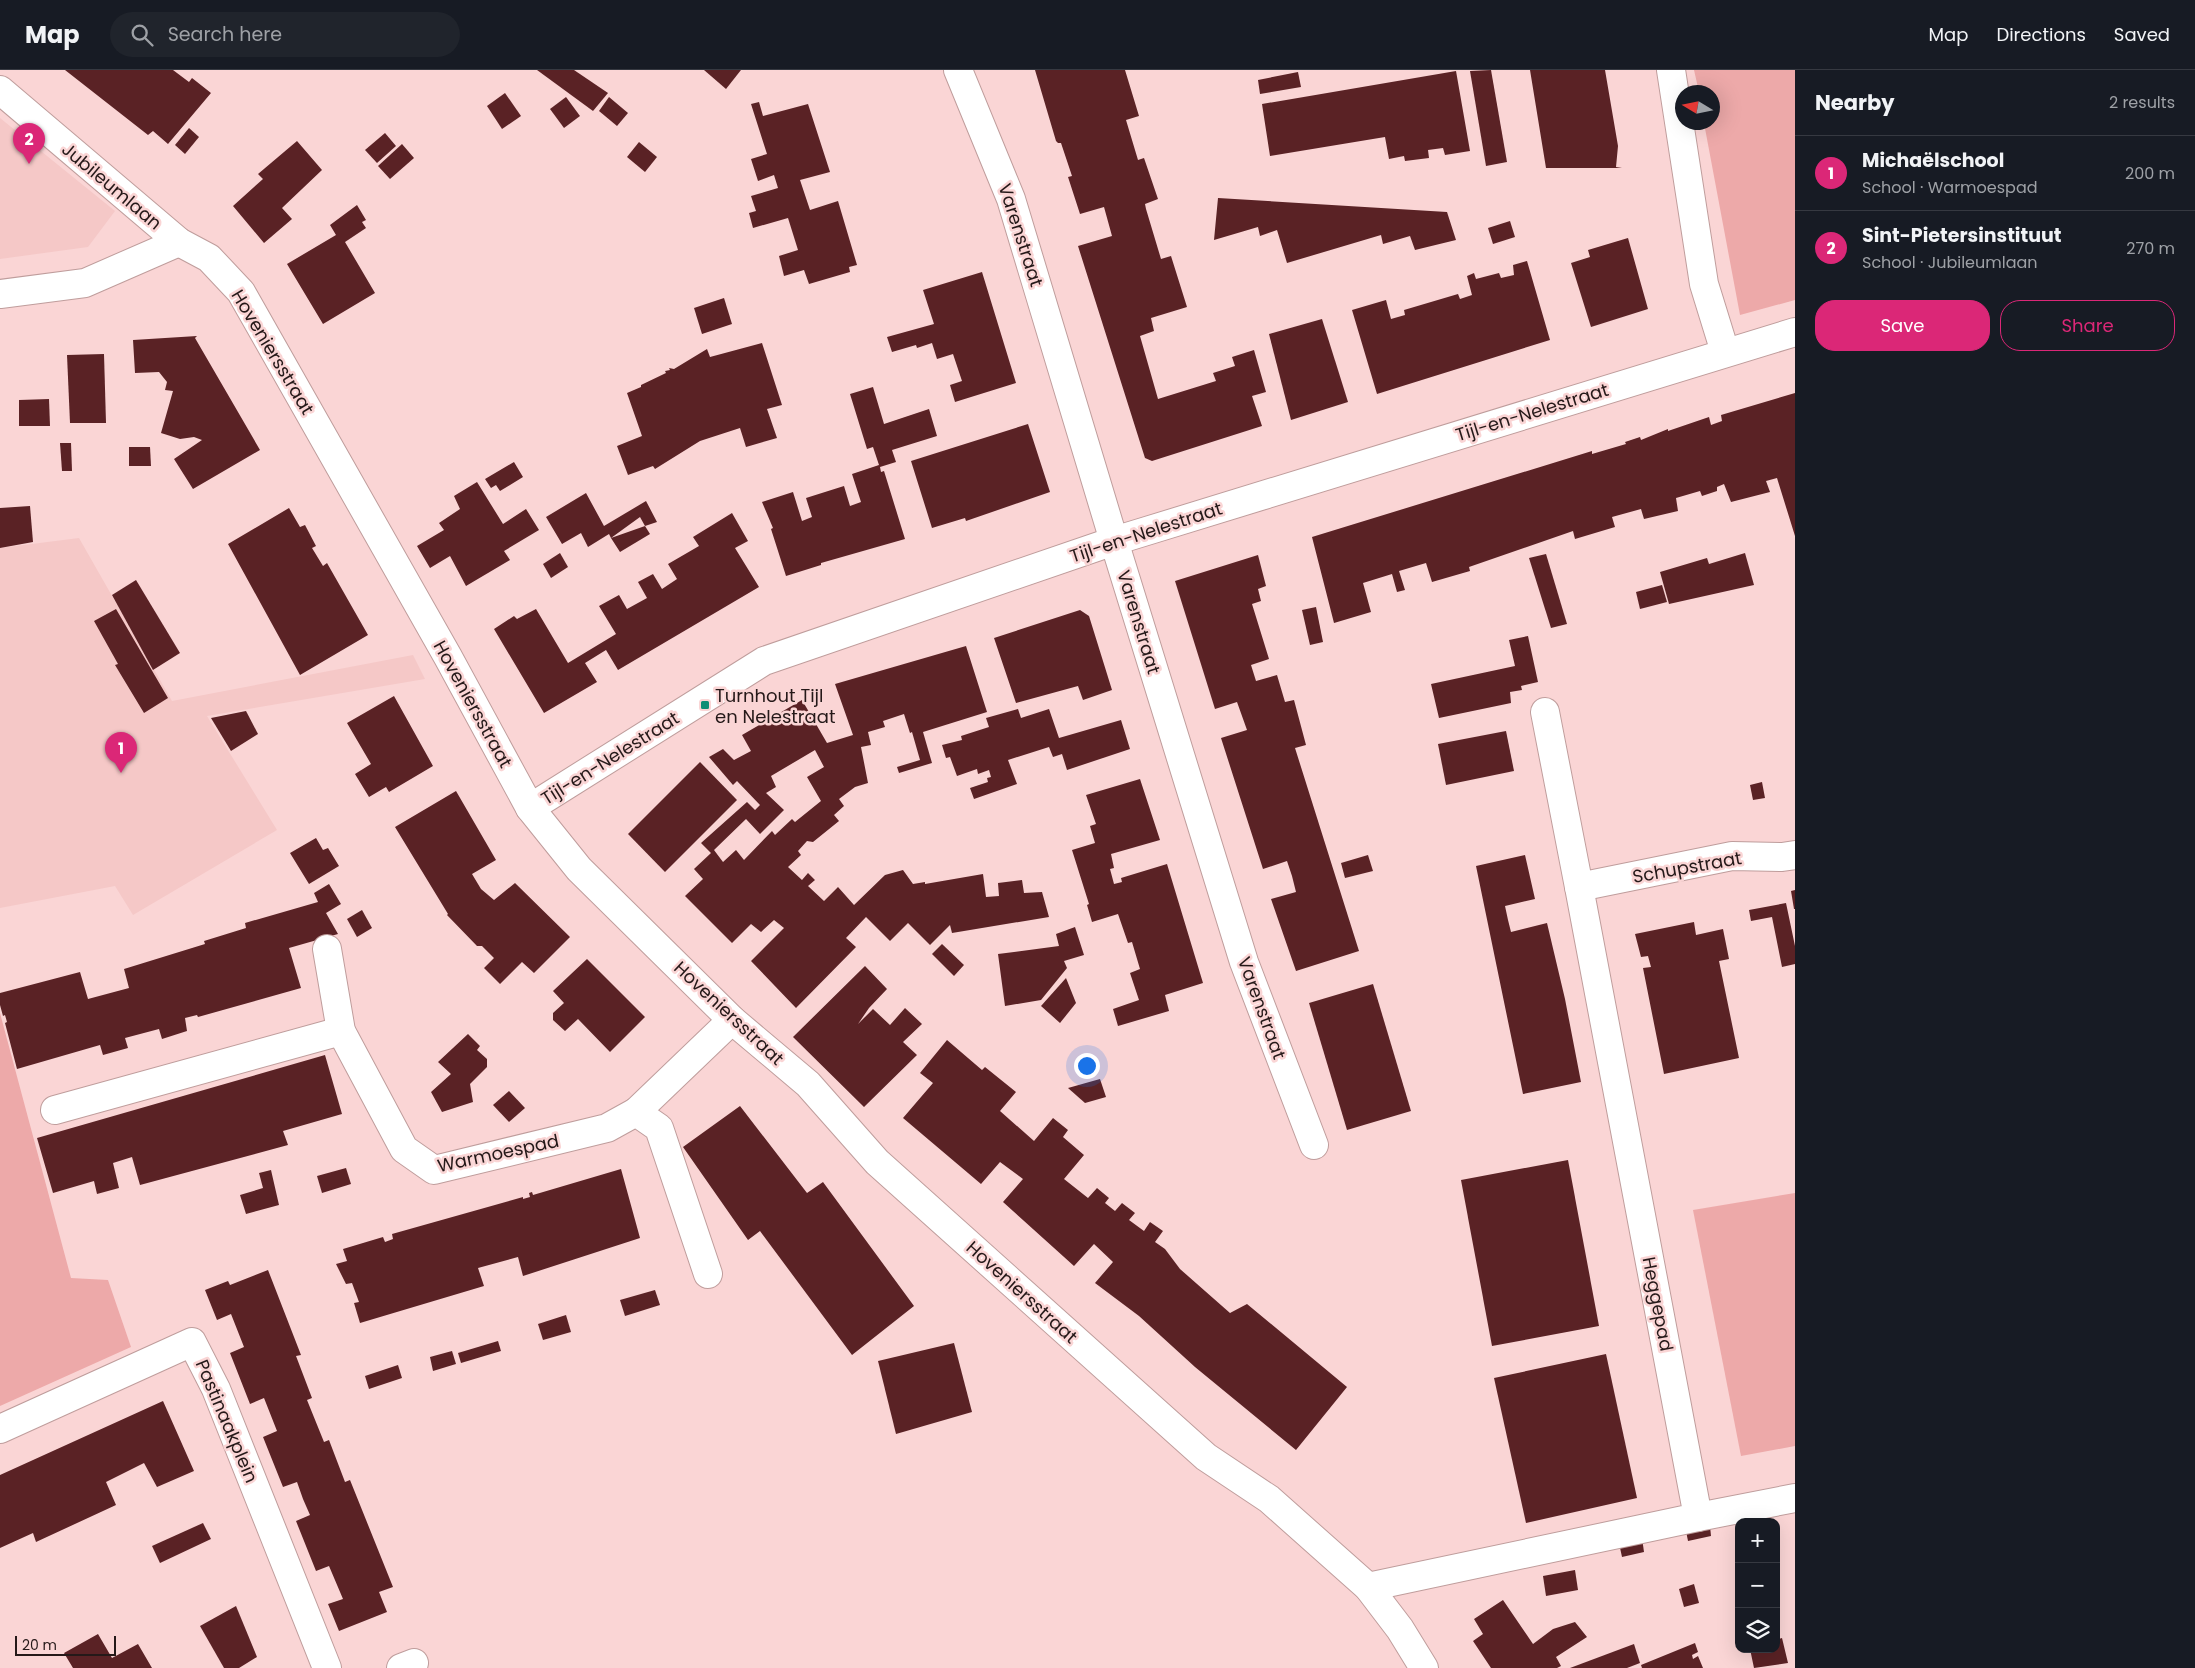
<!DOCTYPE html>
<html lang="en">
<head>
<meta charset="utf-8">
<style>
  body { margin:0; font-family:Poppins,sans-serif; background:#20242c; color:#f1f3f6 }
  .controls { position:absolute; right:15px; bottom:15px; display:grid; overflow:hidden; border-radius:10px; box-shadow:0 5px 20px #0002 }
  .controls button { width:45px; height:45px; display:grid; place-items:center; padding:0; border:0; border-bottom:1px solid #363941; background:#171b24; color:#f1f3f6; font:25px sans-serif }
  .compass { position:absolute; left:1675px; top:15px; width:45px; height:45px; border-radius:50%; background:#171b24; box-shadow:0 5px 20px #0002; rotate:280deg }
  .scale { position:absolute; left:15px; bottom:12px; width:101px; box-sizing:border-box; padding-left:5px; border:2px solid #251919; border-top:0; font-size:14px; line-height:18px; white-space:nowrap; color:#251919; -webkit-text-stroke:4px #fad5d5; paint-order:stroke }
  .you { position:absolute; left:1086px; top:995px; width:18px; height:18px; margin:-12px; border:4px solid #fff; border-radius:50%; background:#1a73e8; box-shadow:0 0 0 8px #1a73e833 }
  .badge { display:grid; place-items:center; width:32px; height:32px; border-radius:50%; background:#db2777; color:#fff; font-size:16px; font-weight:700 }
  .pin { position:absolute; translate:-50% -41px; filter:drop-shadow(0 1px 2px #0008) }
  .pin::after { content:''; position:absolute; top:26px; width:18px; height:15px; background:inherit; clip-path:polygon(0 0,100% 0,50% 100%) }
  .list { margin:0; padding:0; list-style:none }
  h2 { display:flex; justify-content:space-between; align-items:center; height:65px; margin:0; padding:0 20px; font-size:21px }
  h2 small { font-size:16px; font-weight:400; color:#9ea1a6 }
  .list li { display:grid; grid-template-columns:32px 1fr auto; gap:15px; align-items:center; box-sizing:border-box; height:75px; padding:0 20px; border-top:1px solid #363941 }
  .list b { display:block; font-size:19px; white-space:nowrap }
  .list p { margin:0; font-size:16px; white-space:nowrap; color:#9ea1a6 }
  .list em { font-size:16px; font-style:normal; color:#9ea1a6 }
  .actions { display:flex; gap:10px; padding:15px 20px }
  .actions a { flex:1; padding:11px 0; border:1px solid #db2777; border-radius:20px; text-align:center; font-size:18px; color:#db2777 }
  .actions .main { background:#db2777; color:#fff }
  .icon { flex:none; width:28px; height:28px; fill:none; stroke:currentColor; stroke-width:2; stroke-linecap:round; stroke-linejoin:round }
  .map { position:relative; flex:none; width:1795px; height:1598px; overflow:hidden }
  header { display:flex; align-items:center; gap:30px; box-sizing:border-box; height:70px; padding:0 25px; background:#171b24; border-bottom:1px solid #363941 }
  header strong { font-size:24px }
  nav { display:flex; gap:28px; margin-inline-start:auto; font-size:18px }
  .search { width:350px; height:45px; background:#20242c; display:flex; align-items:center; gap:12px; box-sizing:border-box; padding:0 18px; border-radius:28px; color:#9ea1a6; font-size:19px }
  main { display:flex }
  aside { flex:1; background:#171b24 }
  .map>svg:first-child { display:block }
  .built { fill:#f5c8c7 }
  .green { fill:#eda9a9 }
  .building { fill:#5a2225; fill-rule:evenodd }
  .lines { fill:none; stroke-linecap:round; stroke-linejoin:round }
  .minor-casing { stroke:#bf9d9c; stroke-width:30 }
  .minor { stroke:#fff; stroke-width:28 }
  .poi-dot { fill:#0e8e75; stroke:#fad5d5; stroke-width:2 }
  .labels { text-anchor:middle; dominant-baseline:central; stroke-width:5; stroke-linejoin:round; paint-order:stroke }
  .street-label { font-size:18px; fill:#251919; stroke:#fad5d5 }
  .poi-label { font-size:18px; fill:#251919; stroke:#fad5d5; text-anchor:start }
</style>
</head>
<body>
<header>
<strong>Map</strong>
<div class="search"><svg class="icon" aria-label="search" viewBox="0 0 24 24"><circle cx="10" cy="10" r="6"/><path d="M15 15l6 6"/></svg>Search here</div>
<nav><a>Map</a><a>Directions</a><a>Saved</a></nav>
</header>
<main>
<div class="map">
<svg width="1795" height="1598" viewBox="0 0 1795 1598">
  <rect width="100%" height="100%" fill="#fad5d5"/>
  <g class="built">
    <polygon points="0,48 115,141 88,177 0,189"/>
    <polygon points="79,468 172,631 413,585 425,609 207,646 277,760 133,845 115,816 0,838 0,478"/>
  </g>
  <g class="green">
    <polygon points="1694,0 1795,0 1795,230 1740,245 1704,53 1712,52 1712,22 1699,22"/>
    <polygon points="0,943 71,1208 108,1210 131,1277 0,1336"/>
    <polygon points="1795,1123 1795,1376 1741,1386 1693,1140"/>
  </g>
  <g class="building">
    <polygon points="65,0 173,0 189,12 192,8 211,23 168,74 153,61 148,65"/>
    <polygon points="537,0 574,0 608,23 593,41"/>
    <polygon points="704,0 741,0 726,19"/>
    <polygon points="1035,0 1125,0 1139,46 1126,50 1138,90 1144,88 1158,129 1145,134 1146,139 1161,189 1171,186 1187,237 1151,248 1154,261 1140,266 1158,329 1216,311 1213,303 1235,296 1232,287 1254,280 1266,322 1252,326 1262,356 1152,391 1145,388 1078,176 1112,166 1104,137 1080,144 1068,107 1072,106 1061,73 1058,73 1056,71"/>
    <polygon points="1491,0 1507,92 1486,96 1470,1"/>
    <polygon points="1530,0 1605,0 1618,76 1616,97 1622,98 1546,98"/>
    <polygon points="1456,1 1470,81 1445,85 1443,78 1428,80 1429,88 1405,91 1404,86 1389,89 1385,67 1270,86 1262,34"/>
    <polygon points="1298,2 1301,17 1260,24 1258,10"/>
    <polygon points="505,23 521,46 502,59 487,36"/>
    <polygon points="566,27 580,46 564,58 550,39"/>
    <polygon points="609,27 628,43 617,56 599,41"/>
    <polygon points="759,32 763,46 808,34 830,102 800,110 810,140 838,131 857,195 849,197 850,202 809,214 804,200 784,206 779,186 798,180 788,148 753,158 749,143 756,141 751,126 778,118 774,105 758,111 751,89 767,84 751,34"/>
    <polygon points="189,58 199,67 185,84 175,75"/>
    <polygon points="385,63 396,76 377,93 365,80"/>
    <polygon points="297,71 322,100 282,138 292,149 264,173 233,136 263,109 258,104"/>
    <polygon points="639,72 657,87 645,102 627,87"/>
    <polygon points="402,74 414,88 390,109 378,96"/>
    <polygon points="1218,128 1447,142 1456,170 1415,180 1410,166 1383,174 1381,165 1287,193 1277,160 1260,166 1258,157 1214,170"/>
    <polygon points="357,135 366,150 362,152 366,158 345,172 375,223 323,254 287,194 336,165 330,155"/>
    <polygon points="1510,151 1515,167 1493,174 1488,158"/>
    <polygon points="1628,168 1648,239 1591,257 1571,193 1590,187 1588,180"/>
    <polygon points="1527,191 1550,270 1377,324 1352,240 1386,230 1391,249 1405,245 1404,240 1458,224 1460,229 1472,225 1467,206 1474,203 1476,209 1499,203 1501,208 1514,205 1513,195"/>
    <polygon points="982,202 1016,313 955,332 950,315 962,311 953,284 937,289 932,273 917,278 916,275 892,282 887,267 934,254 923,220"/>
    <polygon points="724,228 732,254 702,264 694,238"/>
    <polygon points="1322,249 1348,332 1291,350 1269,264"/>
    <polygon points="197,266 195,268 260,380 193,419 174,389 202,370 194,367 180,369 161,363 173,321 165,320 167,312 159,302 135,303 133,270"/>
    <polygon points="762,273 782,335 767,339 777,368 746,377 740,358 700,371 655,399 653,396 628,405 617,376 642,366 627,323 641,317 641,315 666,303 665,301 670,300 669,298 674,299 707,279 710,287"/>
    <polygon points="104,284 106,353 70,353 67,285"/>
    <polygon points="873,317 884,354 929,339 937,366 892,380 896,392 880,397 881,402 884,401 905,469 821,493 821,495 786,506 771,459 773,458 762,432 793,422 802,451 812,447 806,428 844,416 850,436 861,432 852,404 879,395 873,377 867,379 850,324"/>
    <polygon points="1795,323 1795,466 1777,408 1766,411 1770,422 1731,432 1724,414 1717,417 1717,421 1702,426 1700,421 1676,428 1678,441 1644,449 1641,439 1612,447 1615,457 1575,469 1573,461 1469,497 1470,501 1432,512 1426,493 1399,501 1405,520 1397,522 1392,504 1363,513 1371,542 1334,553 1312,467 1592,381 1592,384 1626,374 1625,372 1640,367 1641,370 1668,359 1668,361 1709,347 1711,355 1722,351 1721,345"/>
    <polygon points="49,329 50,356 19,356 19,330"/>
    <polygon points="1028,354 1050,422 966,451 965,448 932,458 911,391"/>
    <polygon points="60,373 71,373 72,401 62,401"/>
    <polygon points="129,377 150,377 151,396 129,396"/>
    <polygon points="514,392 523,407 500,421 496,415 491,418 485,409"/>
    <polygon points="477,412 503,454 526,439 539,460 504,481 510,490 466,516 450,486 430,498 417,476 444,460 439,453 460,439 454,426"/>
    <polygon points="586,423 604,456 646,431 657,452 645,456 650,464 620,482 611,468 645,456 640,447 611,468 609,464 588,477 581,463 562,474 546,447"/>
    <polygon points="30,436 33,472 0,478 0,438"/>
    <polygon points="289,438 300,457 305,455 316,476 312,478 323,496 327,493 368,565 300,605 228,474"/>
    <polygon points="732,443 748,471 735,478 759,517 618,600 606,580 585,593 597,612 544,643 494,559 514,546 517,549 536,539 568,593 616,564 599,536 619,525 627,539 647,528 638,512 653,504 662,519 677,509 668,494 699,476 693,467"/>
    <polygon points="560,483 568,497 551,508 543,494"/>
    <polygon points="1745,483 1754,515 1669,534 1660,502 1707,488 1709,494"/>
    <polygon points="1546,484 1567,554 1551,558 1529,488"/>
    <polygon points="1258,485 1266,516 1258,519 1261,531 1252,534 1269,589 1251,595 1256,611 1277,605 1285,632 1294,630 1306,675 1295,678 1359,881 1296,901 1271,829 1296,822 1292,806 1287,791 1263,799 1221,668 1247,660 1237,632 1215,639 1175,511"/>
    <polygon points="136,510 180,583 153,600 112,525"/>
    <polygon points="1662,515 1667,532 1640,539 1636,522"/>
    <polygon points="1316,537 1323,572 1310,575 1302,540"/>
    <polygon points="116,539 168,628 144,643 115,595 118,594 94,551"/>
    <polygon points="1080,540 1089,546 1112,620 1083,630 1078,616 1016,633 994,568"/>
    <polygon points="1528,566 1538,612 1521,616 1522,620 1510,622 1511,633 1439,648 1431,614 1515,596 1509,570"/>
    <path d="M 966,576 L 987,642 L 923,662 L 932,693 L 899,703 L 897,697 L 920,690 L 912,662 L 910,663 L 904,644 L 883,651 L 885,657 L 868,662 L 871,675 L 861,677 L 868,713 L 855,717 L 839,729 L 844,736 L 834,745 L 839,751 L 813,772 L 807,771 L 798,781 L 801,785 L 788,797 L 802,810 L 808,803 L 815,810 L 808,816 L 824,831 L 838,817 L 854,835 L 885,805 L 903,800 L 913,814 L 925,812 L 925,814 L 983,804 L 986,827 L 999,826 L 998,813 L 1022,810 L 1024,823 L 1042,822 L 1049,847 L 952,863 L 950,855 L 930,875 L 908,853 L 890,871 L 866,847 L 846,868 L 856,877 L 796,938 L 751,891 L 784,858 L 774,850 L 761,862 L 751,854 L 732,873 L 685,826 L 703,809 L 694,799 L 711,783 L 701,773 L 747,732 L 755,740 L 760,735 L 737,711 L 733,715 L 709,687 L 723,679 L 734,690 L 751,681 L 742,665 L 802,630 L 827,673 L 853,665 L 835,614 ZM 815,680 L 824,697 L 807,707 L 821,731 L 795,752 L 792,749 L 775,765 L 772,761 L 744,790 L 736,780 L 723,792 L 714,780 L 746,749 L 760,764 L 784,740 L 766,723 L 776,717 L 771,706 Z"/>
    <polygon points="394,626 433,696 389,722 386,717 369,727 355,704 371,694 347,653"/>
    <polygon points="1018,639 1021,648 1049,639 1059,668 1121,650 1130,679 1067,700 1062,684 1053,687 1049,677 1008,690 1017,714 974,729 970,718 988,712 987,708 991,707 989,700 978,704 977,699 957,706 950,687 946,688 942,675 962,670 961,666 989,657 986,648"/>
    <polygon points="246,641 258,664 231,681 211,648"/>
    <polygon points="1506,661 1514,701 1446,715 1438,674"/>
    <polygon points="700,692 737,730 665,802 628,764"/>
    <polygon points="1140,709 1160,770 1111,784 1114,798 1110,799 1114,814 1122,812 1121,808 1167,794 1203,913 1165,925 1169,941 1118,956 1113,939 1139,930 1130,903 1140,899 1132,872 1128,873 1118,844 1092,852 1087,835 1089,834 1072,780 1095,773 1090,756 1096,754 1086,725"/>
    <polygon points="1762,712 1765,728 1753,730 1750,715"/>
    <polygon points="456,721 496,790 472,804 481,819 494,830 515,813 570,867 534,903 522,892 500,914 484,898 494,888 482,876 477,876 447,845 448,844 395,757"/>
    <polygon points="316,768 323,780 328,778 339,796 309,814 290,783"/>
    <polygon points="1368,785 1373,801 1345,808 1341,793"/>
    <polygon points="1525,785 1535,829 1505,836 1508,850 1511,862 1547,853 1565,929 1581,1012 1523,1024 1476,796"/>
    <polygon points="329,814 341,834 326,843 338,864 289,878 301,918 198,947 197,945 185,948 187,961 162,969 159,959 125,968 128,978 103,985 100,975 17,999 5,953 7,952 5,945 3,946 0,935 0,923 80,902 88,929 129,918 124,899 205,874 204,871 246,858 245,853 318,832 314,823"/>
    <polygon points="1795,820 1795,839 1794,839 1791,821"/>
    <polygon points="1786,833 1795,876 1795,894 1782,897 1772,847 1751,851 1749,840"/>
    <polygon points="362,840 372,858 357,867 347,849"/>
    <polygon points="1694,852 1696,865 1723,859 1729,889 1719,891 1739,988 1664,1004 1643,898 1651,897 1648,886 1641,887 1635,864"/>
    <polygon points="1075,857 1084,885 1064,891 1067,898 1041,930 1005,936 998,884 1059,876 1056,864"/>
    <polygon points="942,874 964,895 954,906 932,884"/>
    <polygon points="587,889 645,947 610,982 578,949 565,961 553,950 553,943 564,933 553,921"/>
    <polygon points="865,896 887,919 869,938 858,954 873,939 890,955 905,938 922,954 903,972 917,985 864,1037 793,967"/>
    <polygon points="1066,908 1076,933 1060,953 1041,936"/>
    <polygon points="1373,914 1411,1041 1347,1060 1309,933"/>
    <polygon points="468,964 480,976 477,980 487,989 487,997 470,1014 473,1032 442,1042 431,1022 451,1004 438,992"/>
    <polygon points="947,970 982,1000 985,997 1016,1022 1000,1041 1034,1071 1053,1048 1068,1060 1063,1067 1084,1085 1064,1109 1088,1128 1097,1118 1109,1128 1105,1133 1115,1141 1122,1133 1135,1143 1129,1150 1144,1161 1150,1152 1163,1161 1155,1172 1165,1179 1180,1199 1230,1243 1247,1234 1347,1317 1296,1380 1195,1297 1139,1246 1095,1213 1113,1192 1094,1174 1074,1196 1003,1132 1023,1109 1000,1092 981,1114 903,1048 933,1013 920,1003"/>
    <polygon points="325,985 342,1044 283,1061 288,1075 140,1115 132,1087 113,1093 119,1118 97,1124 94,1111 53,1123 37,1068"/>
    <polygon points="1100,1009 1106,1027 1085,1033 1068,1018"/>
    <polygon points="509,1021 525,1038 509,1052 493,1035"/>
    <polygon points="740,1036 807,1123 823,1112 914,1236 852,1285 760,1161 748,1170 683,1077"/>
    <polygon points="1568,1090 1599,1256 1492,1276 1461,1110"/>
    <polygon points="346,1098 351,1114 322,1123 317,1106"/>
    <polygon points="621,1099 640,1168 523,1206 518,1187 478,1198 484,1216 360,1253 354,1233 359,1232 352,1213 346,1214 336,1194 347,1191 343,1179 383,1167 385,1172 393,1169 392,1164 523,1127 523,1129 530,1127 529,1123 532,1122 533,1125"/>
    <polygon points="271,1100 279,1135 246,1144 240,1125 263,1118 259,1103"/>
    <polygon points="268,1200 301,1285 296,1286 312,1328 307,1330 324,1372 329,1370 345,1412 350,1410 393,1517 379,1522 387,1542 339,1561 328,1534 343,1529 329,1496 316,1501 296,1451 310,1445 303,1429 297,1412 283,1417 263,1367 277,1361 264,1328 250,1334 230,1283 244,1277 231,1244 217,1250 205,1220 228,1211 230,1215"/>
    <polygon points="655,1220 660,1235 625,1246 620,1230"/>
    <polygon points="566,1245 571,1262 543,1270 538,1254"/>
    <polygon points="498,1271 501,1281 461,1293 458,1283"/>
    <polygon points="954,1273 972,1342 896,1364 878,1291"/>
    <polygon points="452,1281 456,1294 433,1301 430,1287"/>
    <polygon points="1606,1284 1637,1428 1526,1453 1494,1308"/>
    <polygon points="398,1295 402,1308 369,1319 365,1306"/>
    <polygon points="163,1331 194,1401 157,1417 144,1393 106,1412 116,1435 36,1472 33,1463 0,1478 0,1405"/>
    <polygon points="203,1453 211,1469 160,1493 152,1476"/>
    <polygon points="1710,1456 1711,1466 1688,1471 1686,1461"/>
    <polygon points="1642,1468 1644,1482 1622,1487 1619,1473"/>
    <polygon points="1575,1500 1578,1520 1546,1526 1543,1506"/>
    <polygon points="1694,1514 1699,1533 1684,1537 1679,1519"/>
    <polygon points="1503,1530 1533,1574 1553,1559 1575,1552 1587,1567 1556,1587 1561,1596 1557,1598 1491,1598 1473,1571 1483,1564 1474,1549"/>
    <polygon points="236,1536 257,1587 239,1598 224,1598 200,1556"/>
    <polygon points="98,1564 112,1588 138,1574 152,1598 73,1598 64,1583"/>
    <polygon points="1782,1568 1788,1593 1754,1598 1750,1579 1776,1579 1776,1570"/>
    <polygon points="1695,1573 1698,1582 1692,1585 1693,1589 1698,1586 1703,1598 1642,1598 1641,1595"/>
    <polygon points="1634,1574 1640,1593 1627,1598 1570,1598"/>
  </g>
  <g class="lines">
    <g class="minor-casing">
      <g id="minor">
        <polyline points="958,0 1011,129 1114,471 1244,892 1314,1075"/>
        <polyline points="1671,0 1704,214 1725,282"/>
        <polyline points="0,20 179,172 209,188 241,222 448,587 530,738 579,799 732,950 808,1014 877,1092 1206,1387 1269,1429 1368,1517 1400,1559 1424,1598"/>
        <polyline points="0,224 85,213 179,172"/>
        <polyline points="1545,642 1579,817 1732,786 1782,787 1795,785"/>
        <polyline points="530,738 764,591 1114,471 1795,262"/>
        <polyline points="327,879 341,961 404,1079 434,1100 607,1058 636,1042 659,1058 708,1204"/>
        <polyline points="55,1040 341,961"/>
        <polyline points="636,1042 732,950"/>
        <polyline points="0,1359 192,1272 216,1319 327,1598"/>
        <polyline points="1698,1447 1795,1428"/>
        <polyline points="1368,1517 1698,1447 1579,817"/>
        <polyline points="401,1598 414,1593"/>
      </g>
    </g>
    <use href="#minor" class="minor"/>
  </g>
  <rect class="poi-dot" x="700" y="630" width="10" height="10" rx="2.5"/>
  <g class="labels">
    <g class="street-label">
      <text transform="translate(112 116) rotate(40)">Jubileumlaan</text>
      <text transform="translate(1021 165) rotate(72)">Varenstraat</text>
      <text transform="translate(273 282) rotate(59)">Hoveniersstraat</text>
      <text transform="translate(1532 342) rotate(-17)">Tijl-en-Nelestraat</text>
      <text transform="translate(1146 462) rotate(-18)">Tijl-en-Nelestraat</text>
      <text transform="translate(1139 552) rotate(73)">Varenstraat</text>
      <text transform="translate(473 634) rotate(61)">Hoveniersstraat</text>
      <text transform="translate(610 688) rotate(-32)">Tijl-en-Nelestraat</text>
      <text transform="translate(1687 797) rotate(-10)">Schupstraat</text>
      <text transform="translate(1262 938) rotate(70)">Varenstraat</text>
      <text transform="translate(729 943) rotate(43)">Hoveniersstraat</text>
      <text transform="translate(498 1083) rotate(-12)">Warmoespad</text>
      <text transform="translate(1022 1222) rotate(42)">Hoveniersstraat</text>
      <text transform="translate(1658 1234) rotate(79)">Heggepad</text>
      <text transform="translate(227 1351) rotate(67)">Pastinaakplein</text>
    </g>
    <g class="poi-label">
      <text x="715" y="625">Turnhout Tijl<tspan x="715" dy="21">en Nelestraat</tspan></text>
    </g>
  </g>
</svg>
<div class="controls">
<button>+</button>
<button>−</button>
<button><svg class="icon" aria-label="layers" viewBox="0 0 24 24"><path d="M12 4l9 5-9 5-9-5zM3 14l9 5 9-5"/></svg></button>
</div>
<svg class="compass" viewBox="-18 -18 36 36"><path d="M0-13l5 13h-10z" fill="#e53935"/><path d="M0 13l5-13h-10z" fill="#9ea1a6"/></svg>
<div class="scale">20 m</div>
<div class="you"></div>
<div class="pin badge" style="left:121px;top:703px">1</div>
<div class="pin badge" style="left:29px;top:94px">2</div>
</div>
<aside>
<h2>Nearby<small>2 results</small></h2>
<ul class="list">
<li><span class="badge">1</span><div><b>Michaëlschool</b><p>School · Warmoespad</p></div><em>200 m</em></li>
<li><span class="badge">2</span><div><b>Sint-Pietersinstituut</b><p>School · Jubileumlaan</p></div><em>270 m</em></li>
</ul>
<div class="actions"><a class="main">Save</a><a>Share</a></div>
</aside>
</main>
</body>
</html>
